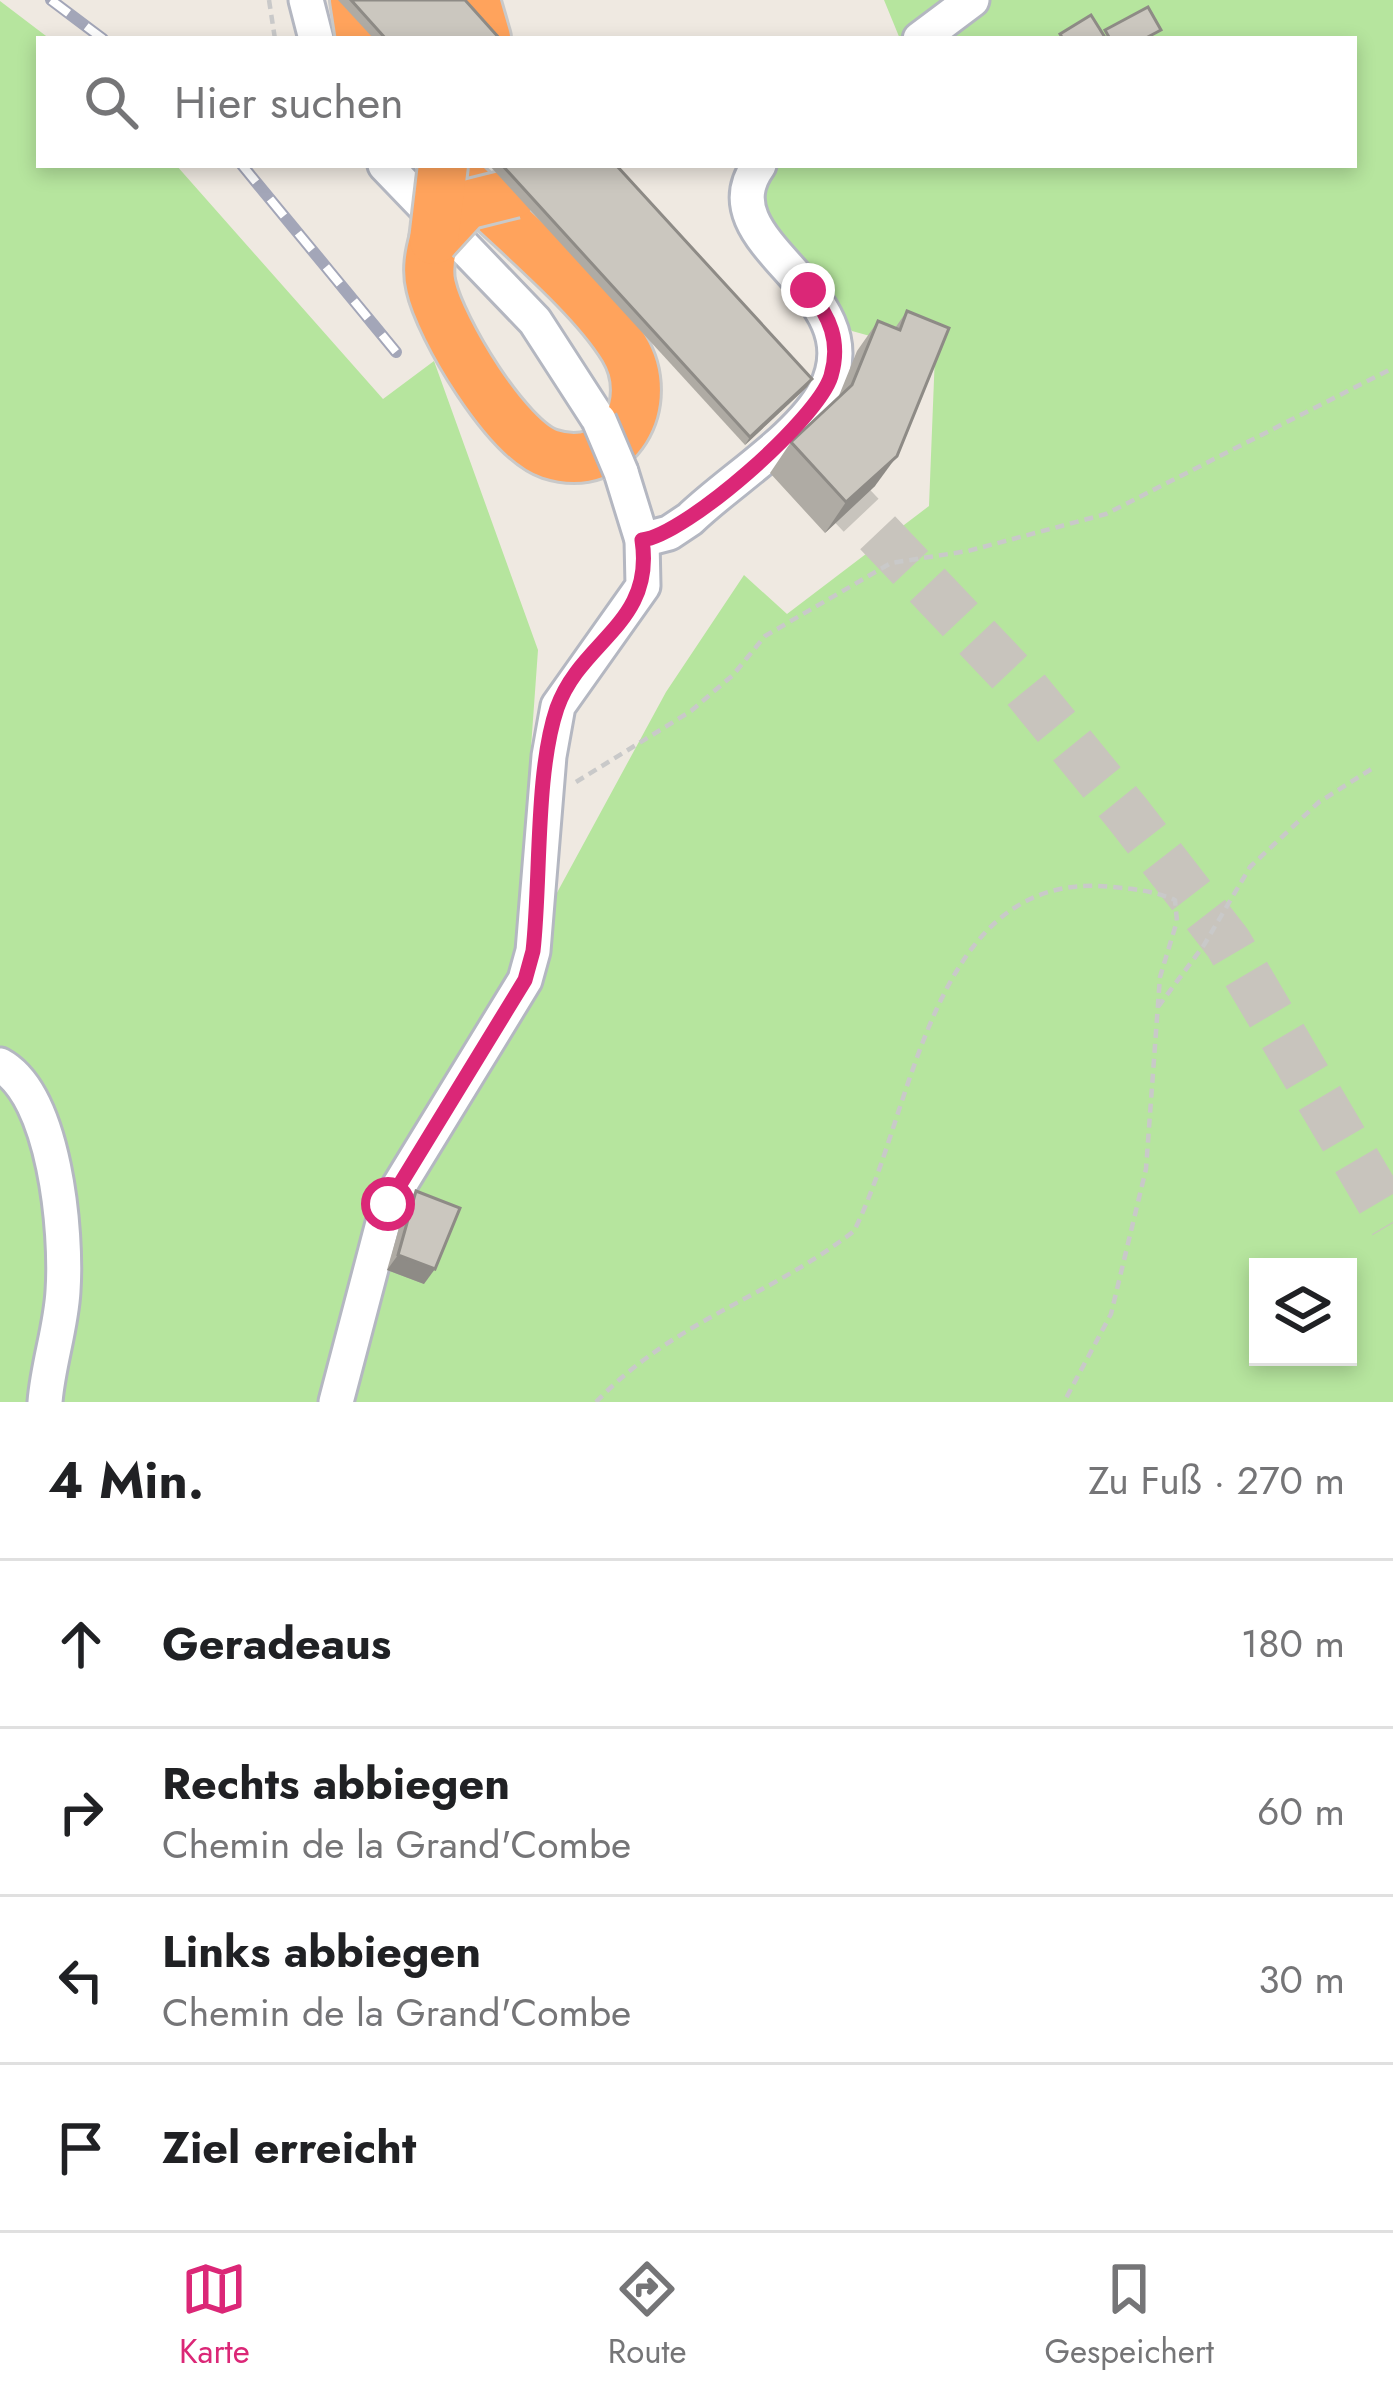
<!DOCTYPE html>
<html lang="de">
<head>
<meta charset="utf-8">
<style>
  body { margin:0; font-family:Jost,sans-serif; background:#f2f2f2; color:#202124 }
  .controls { position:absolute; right:36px; bottom:36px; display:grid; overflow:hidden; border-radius:0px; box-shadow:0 6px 18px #0003 }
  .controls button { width:108px; height:108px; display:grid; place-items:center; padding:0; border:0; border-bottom:3px solid #e0e0e0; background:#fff; color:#202124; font:60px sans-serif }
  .stop { position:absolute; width:36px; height:36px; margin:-27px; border:9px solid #db2777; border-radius:50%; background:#fff }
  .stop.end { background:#db2777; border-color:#fff; box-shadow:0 3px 12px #0008 }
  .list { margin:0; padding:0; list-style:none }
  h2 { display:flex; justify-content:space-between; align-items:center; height:156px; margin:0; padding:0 48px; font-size:51px }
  h2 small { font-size:39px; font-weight:400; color:#757577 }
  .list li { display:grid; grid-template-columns:78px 1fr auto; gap:36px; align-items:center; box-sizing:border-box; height:168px; padding:0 48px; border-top:3px solid #e0e0e0 }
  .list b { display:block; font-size:45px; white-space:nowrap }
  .list p { margin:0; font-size:39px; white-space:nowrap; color:#757577 }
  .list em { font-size:39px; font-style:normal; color:#757577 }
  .icon { flex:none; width:66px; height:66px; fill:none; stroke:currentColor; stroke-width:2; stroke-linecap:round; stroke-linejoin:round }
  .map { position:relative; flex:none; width:1393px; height:1402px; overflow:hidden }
  .search { position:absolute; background:#fff; box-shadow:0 6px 18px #0003; left:36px; right:36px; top:36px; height:132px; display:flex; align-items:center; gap:30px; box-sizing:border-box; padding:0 42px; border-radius:0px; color:#757577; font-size:45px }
  .sheet { height:828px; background:#fff }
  nav { display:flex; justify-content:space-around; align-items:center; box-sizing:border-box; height:168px; border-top:3px solid #e0e0e0; background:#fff; font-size:33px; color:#757577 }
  nav a { display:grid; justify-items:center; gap:6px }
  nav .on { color:#db2777 }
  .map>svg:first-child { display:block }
  .green { fill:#b6e59e; fill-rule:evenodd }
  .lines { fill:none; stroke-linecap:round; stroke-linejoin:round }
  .highway-tunnel { stroke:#c8c4bd; stroke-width:48; stroke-dasharray:48 24; stroke-linecap:butt }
  .minor-casing { stroke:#b4b7c1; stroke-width:39 }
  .highway-casing { stroke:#c9c9c9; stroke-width:54 }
  .path { stroke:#c9c9c9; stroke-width:4.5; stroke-dasharray:9 6; stroke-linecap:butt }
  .minor { stroke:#fff; stroke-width:33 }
  .highway { stroke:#ffa35c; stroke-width:48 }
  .rail-casing { stroke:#a3a6b8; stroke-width:12 }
  .rail { stroke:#fff; stroke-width:8; stroke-dasharray:22; stroke-linecap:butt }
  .minor-bridge-casing { stroke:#b4b7c1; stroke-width:39; stroke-linecap:butt }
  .highway-bridge-casing { stroke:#c9c9c9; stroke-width:54; stroke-linecap:butt }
  .minor-bridge { stroke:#fff; stroke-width:33 }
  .highway-bridge { stroke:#ffa35c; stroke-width:48 }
  .wall { fill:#afaba4 }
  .shaded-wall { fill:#8e8b86 }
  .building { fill:#cbc7bf; stroke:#8e8b86; stroke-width:3 }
  .route { stroke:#db2777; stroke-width:15 }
</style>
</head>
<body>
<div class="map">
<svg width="1393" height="1402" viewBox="0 0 1393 1402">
  <rect width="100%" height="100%" fill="#efe9e1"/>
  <path class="green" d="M 884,0 L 1393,0 L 1393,1402 L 0,1402 L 0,1 L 50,39 L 39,39 L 39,165 L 176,165 L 383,399 L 434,361 L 538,650 L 515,970 L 666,692 L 744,575 L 787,614 L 929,506 L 935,354 L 852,331 L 761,213 L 761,179 L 777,165 L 1354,165 L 1354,39 L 900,39 ZM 1258,1267 L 1348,1267 L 1348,1357 L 1258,1357 Z"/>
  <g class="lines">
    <polyline class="highway-tunnel" points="729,376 1024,687 1127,813 1228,943 1393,1223"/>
    <g class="minor-casing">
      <g id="minor">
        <polyline points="306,0 316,39"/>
        <polyline points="920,39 972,0"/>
        <polyline points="385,165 535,321 599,420"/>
        <path d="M 642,540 L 669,533 L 690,519 C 728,482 800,438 825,391 C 878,290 701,245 759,165"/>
        <path d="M 0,1065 C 55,1095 67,1232 63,1291 C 61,1328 48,1364 45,1402"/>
        <polyline points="336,1402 388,1204 525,980 533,951 549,756 558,706 643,586 642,540 621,472"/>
      </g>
    </g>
    <g class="highway-casing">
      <g id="highway">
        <polyline points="355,0 361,39"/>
        <polyline points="475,0 486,38"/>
        <path d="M 434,240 C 430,255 427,270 431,286 C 440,328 507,440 550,454 C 618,476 657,402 624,348 C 590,292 507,226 459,177"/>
      </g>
    </g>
    <g class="path">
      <polyline points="269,0 275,39"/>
      <polyline points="576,782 691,711 733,675 765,636 891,563 968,551 1106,514 1393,368"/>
      <polyline points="1158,1007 1204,945 1250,867 1319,802 1373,768"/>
      <path d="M 596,1402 C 676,1319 768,1298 854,1231 C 915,1110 931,867 1112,887 C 1135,889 1154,891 1175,900 L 1177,921 L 1160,977 L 1146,1169 L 1111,1314 L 1064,1402"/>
    </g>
    <use href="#minor" class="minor"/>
    <use href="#highway" class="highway"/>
    <g class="rail-casing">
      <g id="rail">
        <polyline points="51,0 103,39"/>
        <polyline points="242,165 396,352"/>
      </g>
    </g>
    <use href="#rail" class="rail"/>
    <g class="minor-bridge-casing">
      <polyline id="minor-bridge" points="599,420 621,472"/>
    </g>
    <g class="highway-bridge-casing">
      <g id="highway-bridge">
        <polyline points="434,240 466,205 514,193"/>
        <polyline points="434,240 443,165"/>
      </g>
    </g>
    <use href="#minor-bridge" class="minor-bridge"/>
    <use href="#highway-bridge" class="highway-bridge"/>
  </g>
  <g class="wall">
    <polygon points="338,0 465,0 500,39 374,39"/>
    <polygon points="489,165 616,165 812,379 807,387 745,445"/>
    <polygon points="907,311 875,486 825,533 770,473 791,442 838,398 857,351 878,321 895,328"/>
    <polygon points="416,1191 424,1284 387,1270 405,1207"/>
  </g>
  <g class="shaded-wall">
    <polygon points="812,379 807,387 745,445 750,437"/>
    <polygon points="897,456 875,486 825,533 846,502"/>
    <polygon points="398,1255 435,1269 424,1284 387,1270"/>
  </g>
  <g class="building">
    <polygon points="351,0 465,0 500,39 386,39"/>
    <polygon points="1148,7 1161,30 1144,39 1110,39 1105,30"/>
    <polygon points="1091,15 1106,39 1063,39 1060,34"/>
    <polygon points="502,165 616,165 812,379 750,437"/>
    <polygon points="907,311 949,328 897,456 846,502 791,442 852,385 878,321 900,330"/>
    <polygon points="416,1191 460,1208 435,1269 398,1255"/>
  </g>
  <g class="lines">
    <path class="route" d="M 388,1204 L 525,980 L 533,951 C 541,880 535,773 557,708 C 581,640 655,624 642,540 C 686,535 818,419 831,376 C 841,342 830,316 808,290"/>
  </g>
</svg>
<div class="controls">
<button><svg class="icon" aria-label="layers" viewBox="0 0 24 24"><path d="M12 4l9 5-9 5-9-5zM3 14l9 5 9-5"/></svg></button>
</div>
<div class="stop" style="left:388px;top:1204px"></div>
<div class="stop end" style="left:808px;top:290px"></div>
<div class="search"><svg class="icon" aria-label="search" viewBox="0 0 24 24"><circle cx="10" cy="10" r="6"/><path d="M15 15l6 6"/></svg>Hier suchen</div>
</div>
<section class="sheet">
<h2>4 Min.<small>Zu Fuß · 270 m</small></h2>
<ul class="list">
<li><svg class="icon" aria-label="ahead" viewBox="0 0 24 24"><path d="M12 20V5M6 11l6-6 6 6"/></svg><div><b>Geradeaus</b></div><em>180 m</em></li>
<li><svg class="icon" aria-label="right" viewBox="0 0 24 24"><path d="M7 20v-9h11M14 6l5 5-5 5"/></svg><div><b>Rechts abbiegen</b><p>Chemin de la Grand'Combe</p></div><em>60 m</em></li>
<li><svg class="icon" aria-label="left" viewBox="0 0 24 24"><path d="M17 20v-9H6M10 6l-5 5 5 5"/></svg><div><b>Links abbiegen</b><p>Chemin de la Grand'Combe</p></div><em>30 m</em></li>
<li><svg class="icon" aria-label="arrive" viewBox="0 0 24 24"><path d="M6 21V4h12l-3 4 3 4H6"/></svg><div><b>Ziel erreicht</b></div></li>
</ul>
</section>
<nav>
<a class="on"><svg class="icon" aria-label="map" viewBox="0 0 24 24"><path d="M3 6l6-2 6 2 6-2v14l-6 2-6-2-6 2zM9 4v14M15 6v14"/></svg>Karte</a>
<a><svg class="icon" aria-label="directions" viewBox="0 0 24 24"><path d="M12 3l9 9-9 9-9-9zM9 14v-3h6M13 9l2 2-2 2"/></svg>Route</a>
<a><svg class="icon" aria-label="saved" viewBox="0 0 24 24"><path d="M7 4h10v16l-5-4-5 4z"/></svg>Gespeichert</a>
</nav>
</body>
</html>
